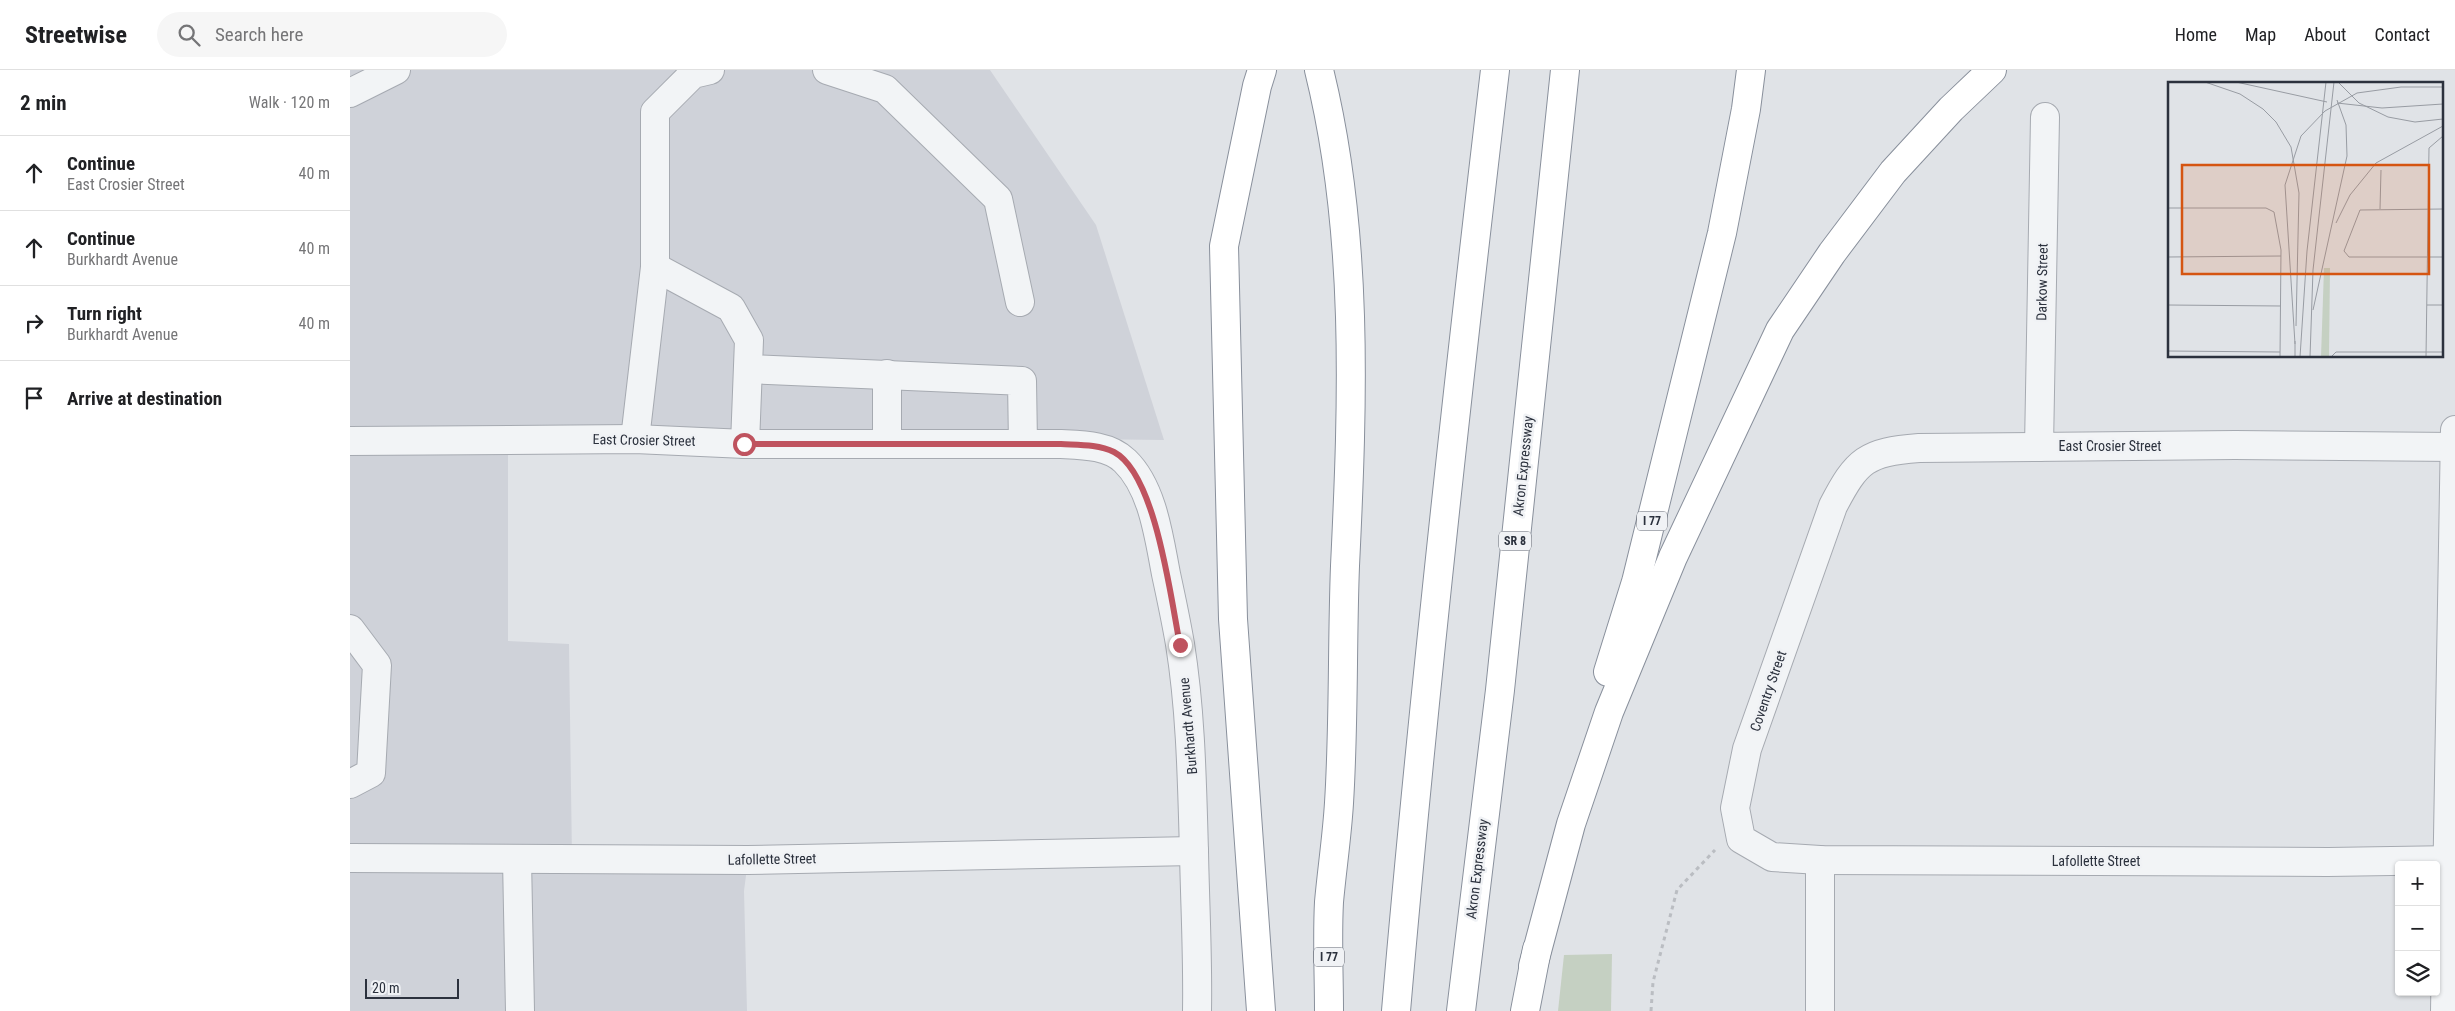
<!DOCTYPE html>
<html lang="en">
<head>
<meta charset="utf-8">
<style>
  body { margin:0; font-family:"Roboto Condensed",sans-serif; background:#f6f6f6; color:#202124 }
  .controls { position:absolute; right:15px; bottom:15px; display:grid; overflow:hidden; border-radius:5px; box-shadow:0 1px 4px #0004 }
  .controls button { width:45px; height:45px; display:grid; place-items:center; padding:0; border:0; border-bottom:1px solid #e0e0e0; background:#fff; color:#202124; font:25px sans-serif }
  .scale { position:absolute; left:15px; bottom:12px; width:94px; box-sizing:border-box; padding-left:5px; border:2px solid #2b313d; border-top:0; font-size:14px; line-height:18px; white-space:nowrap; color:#2b313d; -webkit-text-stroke:4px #f0f2f5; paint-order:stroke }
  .stop { position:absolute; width:15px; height:15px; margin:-11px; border:4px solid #bf535f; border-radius:50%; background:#fff }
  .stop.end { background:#bf535f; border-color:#fff; box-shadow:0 1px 5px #0008 }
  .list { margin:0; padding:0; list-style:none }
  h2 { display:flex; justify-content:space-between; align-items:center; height:65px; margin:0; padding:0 20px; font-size:21px }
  h2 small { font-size:16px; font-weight:400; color:#757577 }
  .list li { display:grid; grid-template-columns:32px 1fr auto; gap:15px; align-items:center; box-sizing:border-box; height:75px; padding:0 20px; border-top:1px solid #e0e0e0 }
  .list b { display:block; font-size:19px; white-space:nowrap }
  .list p { margin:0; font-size:16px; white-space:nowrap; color:#757577 }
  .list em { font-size:16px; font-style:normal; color:#757577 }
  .icon { flex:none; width:28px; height:28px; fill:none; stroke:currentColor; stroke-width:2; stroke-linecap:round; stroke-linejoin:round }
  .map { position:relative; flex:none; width:2105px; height:941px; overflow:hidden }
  header { display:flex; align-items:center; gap:30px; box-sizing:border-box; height:70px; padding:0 25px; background:#fff; border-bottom:1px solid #e0e0e0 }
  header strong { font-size:24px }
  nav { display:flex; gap:28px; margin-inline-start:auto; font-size:18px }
  .search { width:350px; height:45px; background:#f6f6f6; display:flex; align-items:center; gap:12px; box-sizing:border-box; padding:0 18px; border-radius:28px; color:#757577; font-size:19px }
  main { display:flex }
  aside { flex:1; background:#fff }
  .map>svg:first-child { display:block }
  .built { fill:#cfd2d9 }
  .green { fill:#c5d0c2 }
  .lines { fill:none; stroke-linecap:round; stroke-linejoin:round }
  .minor-casing { stroke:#a6aab1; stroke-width:30 }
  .highway-casing { stroke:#89909c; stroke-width:30 }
  .path { stroke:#babdc2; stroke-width:3; stroke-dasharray:4 4; stroke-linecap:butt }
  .minor { stroke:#f2f4f6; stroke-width:28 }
  .highway { stroke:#fff; stroke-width:28 }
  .route { stroke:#bf535f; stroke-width:6 }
  .labels { text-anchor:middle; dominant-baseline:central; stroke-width:5; stroke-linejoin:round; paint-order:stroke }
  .shield { fill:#f0f2f5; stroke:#666b74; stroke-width:1 }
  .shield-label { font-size:12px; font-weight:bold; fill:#2b313d }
  .street-label { font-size:14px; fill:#2b313d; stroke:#f0f2f5 }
  .inset-road { fill:none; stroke:#989ca3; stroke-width:1 }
  .view { fill:#d55511; fill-opacity:0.15; stroke:#d55511; stroke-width:2.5 }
  .inset-edge { fill:none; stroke:#2b313d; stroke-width:2.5 }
</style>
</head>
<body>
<header>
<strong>Streetwise</strong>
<div class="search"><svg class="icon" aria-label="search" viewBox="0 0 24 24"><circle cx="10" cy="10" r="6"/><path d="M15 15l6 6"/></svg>Search here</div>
<nav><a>Home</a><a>Map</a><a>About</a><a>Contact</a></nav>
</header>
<main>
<aside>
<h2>2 min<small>Walk · 120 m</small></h2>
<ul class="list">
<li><svg class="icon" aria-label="ahead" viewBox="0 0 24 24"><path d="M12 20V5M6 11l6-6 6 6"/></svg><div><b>Continue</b><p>East Crosier Street</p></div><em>40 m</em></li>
<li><svg class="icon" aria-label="ahead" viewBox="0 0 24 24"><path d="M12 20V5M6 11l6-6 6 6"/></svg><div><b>Continue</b><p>Burkhardt Avenue</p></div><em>40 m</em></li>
<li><svg class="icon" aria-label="right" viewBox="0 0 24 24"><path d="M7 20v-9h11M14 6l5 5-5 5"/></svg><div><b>Turn right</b><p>Burkhardt Avenue</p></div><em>40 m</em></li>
<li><svg class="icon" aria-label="arrive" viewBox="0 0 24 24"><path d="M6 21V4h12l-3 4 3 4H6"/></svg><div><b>Arrive at destination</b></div></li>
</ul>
</aside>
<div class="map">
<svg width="2105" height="941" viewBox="0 0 2105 941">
  <rect width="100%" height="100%" fill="#e0e3e7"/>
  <g class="built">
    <polygon points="0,0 640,0 746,155 814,370 0,361"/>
    <polygon points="158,370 158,571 219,574 222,789 398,790 394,821 397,941 0,941 0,371"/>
  </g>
  <polygon class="green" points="1262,884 1261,941 1208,941 1214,885"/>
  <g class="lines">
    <g class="minor-casing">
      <g id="minor">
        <polyline points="360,0 343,4 305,42 305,197 381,238 399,270 395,374"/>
        <polyline points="477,0 535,19 648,129 670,232"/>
        <polyline points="0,23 46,0"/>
        <polyline points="398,299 672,311 673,374"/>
        <polyline points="537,304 537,374"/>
        <polyline points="285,369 305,197"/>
        <path d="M 0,371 L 285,369 L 395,374 L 711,374 C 732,375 759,375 775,391 C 803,418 809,468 816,504 C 821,527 826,551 830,574 C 841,643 842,713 844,782 C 845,835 848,888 847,941"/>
        <polyline points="1689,377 1695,47"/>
        <path d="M 2105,377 L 1885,375 L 1569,378 C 1516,382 1507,390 1483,436 L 1397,679 L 1385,738 L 1391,769 L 1422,787 L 1470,790 L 1978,792 L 2105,790"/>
        <polyline points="0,559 27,595 21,703 0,714"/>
        <polyline points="0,788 398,790 844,781"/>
        <polyline points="167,789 170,941"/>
        <polyline points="1470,941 1470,790"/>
        <polyline points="2095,941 2105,360"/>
      </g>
    </g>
    <g class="highway-casing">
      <g id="highway">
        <path d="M 969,0 C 1009,162 1003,330 995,496 C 992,574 994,654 989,733 C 987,766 982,799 979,832 C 977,868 979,905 979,941"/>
        <polyline points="1258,602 1286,512 1372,163 1396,39 1401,0"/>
        <polyline points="1183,896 1221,754 1259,642 1323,487 1430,260 1482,183 1543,102 1601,39 1642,0"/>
        <polyline points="911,941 883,549 874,176 907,16 912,0"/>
        <path d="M 1046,941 C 1073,627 1108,313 1145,0"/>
        <polyline points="1111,941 1150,620 1215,0"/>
        <polyline points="1175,941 1187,879"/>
      </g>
    </g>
    <polyline class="path" points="1301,941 1303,912 1327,820 1365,780"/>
    <use href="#minor" class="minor"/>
    <use href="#highway" class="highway"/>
  </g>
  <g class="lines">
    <path class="route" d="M 394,374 L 711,374 C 728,375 748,374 764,382 C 806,404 821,530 830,575"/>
  </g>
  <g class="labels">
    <g class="shield">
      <rect x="1287" y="441.5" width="30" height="19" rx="4"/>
      <rect x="1149" y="461.5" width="32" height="19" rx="4"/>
      <rect x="964" y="877.5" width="30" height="19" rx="4"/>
    </g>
    <g class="shield-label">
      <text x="1302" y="451">I 77</text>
      <text x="1165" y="471">SR 8</text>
      <text x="979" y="887">I 77</text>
    </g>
    <g class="street-label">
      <text transform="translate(1692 212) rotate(-89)">Darkow Street</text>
      <text transform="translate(294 370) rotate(1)">East Crosier Street</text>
      <text x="1760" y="376">East Crosier Street</text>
      <text transform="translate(1173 396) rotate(-84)">Akron Expressway</text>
      <text transform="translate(1418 621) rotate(-71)">Coventry Street</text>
      <text transform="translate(838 656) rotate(-95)">Burkhardt Avenue</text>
      <text transform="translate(422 789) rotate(-1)">Lafollette Street</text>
      <text x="1746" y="791">Lafollette Street</text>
      <text transform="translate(1127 799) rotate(-83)">Akron Expressway</text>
    </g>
  </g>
  <g transform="translate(1818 12)">
    <rect width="275" height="275" fill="#e0e3e7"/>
    <path d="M 156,186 L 162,186 L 161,275 L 153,275 Z" fill="#c5d0c2"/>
    <path class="inset-road" d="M 37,0 L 72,12 L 95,27 L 108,40 L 123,65 L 131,111 L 128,244M 68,0 L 159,20M 170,0 L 191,21 L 220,35 L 247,40 L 275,37M 169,21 L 214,26 L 275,22M 0,126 L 98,126 L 106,130 L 113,168 L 112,275M 212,127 L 213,88M 275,127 L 192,128 L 176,169 L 181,175 L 275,175M 168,141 L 182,113 L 208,81 L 275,44M 0,175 L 113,174M 0,223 L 113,224M 259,223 L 275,223M 145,228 L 179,74 L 178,43 L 169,18M 127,262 L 117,103 L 133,54 L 157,29 L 189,11 L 233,5 L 275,5M 0,269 L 112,270M 127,275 L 127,259M 132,275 L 139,169 L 158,0M 142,275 L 145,188 L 166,0M 163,275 L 168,270 L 275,270M 258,275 L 261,66 L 275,54"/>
    <path class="view" d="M 14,83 L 261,83 L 261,192 L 14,192 Z"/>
    <rect width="275" height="275" class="inset-edge"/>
  </g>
</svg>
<div class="controls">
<button>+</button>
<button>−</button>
<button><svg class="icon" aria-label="layers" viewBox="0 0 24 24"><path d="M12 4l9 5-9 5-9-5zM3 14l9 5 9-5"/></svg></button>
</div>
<div class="scale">20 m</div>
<div class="stop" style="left:394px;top:374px"></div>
<div class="stop end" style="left:830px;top:575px"></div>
</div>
</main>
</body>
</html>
